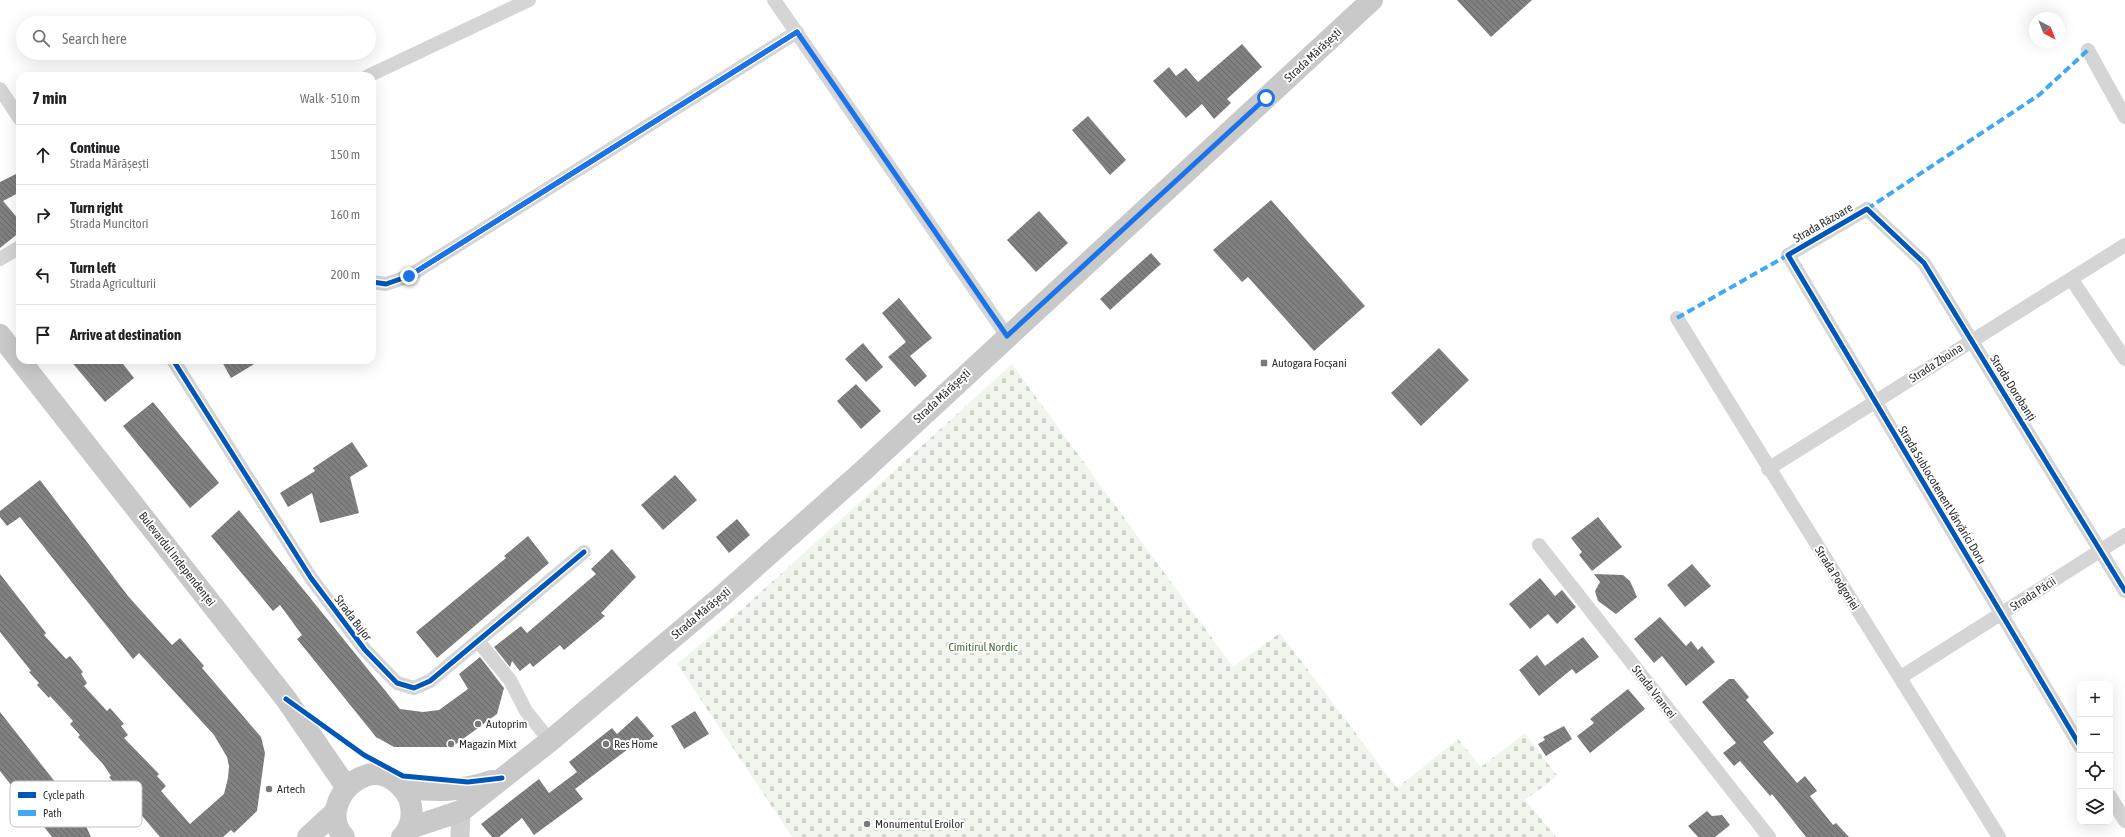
<!DOCTYPE html>
<html lang="en">
<head>
<meta charset="utf-8">
<style>
  body { margin:0; font-family:"Asap Condensed",sans-serif; background:#f2f2f2; color:#202124 }
  .controls { position:absolute; right:12px; bottom:12px; display:grid; overflow:hidden; border-radius:8px; box-shadow:0 4px 16px #0002 }
  .controls button { width:36px; height:36px; display:grid; place-items:center; padding:0; border:0; border-bottom:1px solid #e0e0e0; background:#fff; color:#202124; font:20px sans-serif }
  .compass { position:absolute; left:2029px; top:12px; width:36px; height:36px; border-radius:50%; background:#fff; box-shadow:0 4px 16px #0002; rotate:138deg }
  .stop { position:absolute; width:12px; height:12px; margin:-9px; border:3px solid #1a73e8; border-radius:50%; background:#fff }
  .stop.end { background:#1a73e8; border-color:#fff; box-shadow:0 1px 4px #0008 }
  .list { margin:0; padding:0; list-style:none }
  h2 { display:flex; justify-content:space-between; align-items:center; height:52px; margin:0; padding:0 16px; font-size:17px }
  h2 small { font-size:13px; font-weight:400; color:#757577 }
  .list li { display:grid; grid-template-columns:26px 1fr auto; gap:12px; align-items:center; box-sizing:border-box; height:60px; padding:0 16px; border-top:1px solid #e0e0e0 }
  .list b { display:block; font-size:15px; white-space:nowrap }
  .list p { margin:0; font-size:13px; white-space:nowrap; color:#757577 }
  .list em { font-size:13px; font-style:normal; color:#757577 }
  .icon { flex:none; width:22px; height:22px; fill:none; stroke:currentColor; stroke-width:2; stroke-linecap:round; stroke-linejoin:round }
  .map { position:relative; flex:none; width:2125px; height:837px; overflow:hidden }
  .search { position:absolute; background:#fff; box-shadow:0 4px 16px #0002; left:16px; top:16px; width:360px; height:44px; display:flex; align-items:center; gap:10px; box-sizing:border-box; padding:0 14px; border-radius:22px; color:#757577; font-size:15px }
  .panel { position:absolute; background:#fff; box-shadow:0 4px 16px #0002; left:16px; top:72px; width:360px; height:292px; border-radius:12px }
  .map>svg:first-child { display:block }
  .cemetery { fill:url(#cemetery-stones) }
  .building { fill:url(#building-back-hatch) }
  .lines { fill:none; stroke-linecap:round; stroke-linejoin:round }
  .street { stroke:#d5d5d5; stroke-width:14 }
  .secondary { stroke:#cfcfcf; stroke-width:19 }
  .primary { stroke:#c9c9c9; stroke-width:22 }
  .quiet { stroke:#3fa9f5; stroke-width:4; stroke-dasharray:8 4; stroke-linecap:butt }
  .cycleway-casing { stroke:#fff; stroke-width:8 }
  .cycleway { stroke:#0057b8; stroke-width:5 }
  .route { stroke:#1a73e8; stroke-width:5 }
  .poi-dot { fill:#797979; stroke:#fff; stroke-width:1.5 }
  .labels { text-anchor:middle; dominant-baseline:central; stroke-width:4; stroke-linejoin:round; paint-order:stroke }
  .street-label { font-size:12px; fill:#313131; stroke:#fff }
  .poi-label { font-size:12px; fill:#313131; stroke:#fff; text-anchor:start }
  .park-label { font-size:12px; fill:#4c703a; stroke:#fff }
  .key { fill:#fff; stroke:#c1c1c1; stroke-width:1 }
  .key-label { font-size:11px; fill:#313131 }
</style>
</head>
<body>
<div class="map">
<svg width="2125" height="837" viewBox="0 0 2125 837">
  <defs>
    <pattern id="cemetery-stones" width="16" height="16" patternUnits="userSpaceOnUse"><rect width="16" height="16" fill="#f0f6ed"/><path d="M2 7V4a2 2 0 0 1 4 0v3zM10 15v-3a2 2 0 0 1 4 0v3z" fill="#ced3cc"/></pattern>
    <pattern id="building-back-hatch" width="6" height="6" patternUnits="userSpaceOnUse"><rect width="6" height="6" fill="#808080"/><path d="M-1 5l2 2M0 0l6 6M5-1l2 2" fill="none" stroke="#696969"/></pattern>
  </defs>
  <rect width="100%" height="100%" fill="#fff"/>
  <polygon class="cemetery" points="1012,364 1233,667 1280,633 1397,788 1458,739 1481,767 1525,733 1557,776 1525,800 1556,837 792,837 677,664 740,611"/>
  <g class="building">
    <polygon points="1457,0 1532,0 1491,37"/>
    <polygon points="1242,44 1262,67 1227,99 1231,103 1214,119 1202,104 1186,118 1153,81 1169,67 1176,76 1186,68 1198,82"/>
    <polygon points="1088,116 1126,160 1110,175 1072,130"/>
    <polygon points="20,172 20,192 3,201 20,221 20,232 0,248 0,182"/>
    <polygon points="1271,200 1365,306 1314,351 1248,277 1242,282 1213,250"/>
    <polygon points="1039,211 1068,243 1036,272 1007,240"/>
    <polygon points="1151,253 1161,264 1110,310 1100,299"/>
    <polygon points="899,298 932,338 910,356 927,376 915,387 888,357 906,342 882,313"/>
    <polygon points="863,343 883,367 866,382 845,359"/>
    <polygon points="1439,348 1469,380 1421,426 1391,393"/>
    <polygon points="70,360 120,360 134,378 105,402"/>
    <polygon points="221,360 261,360 231,378"/>
    <polygon points="856,384 881,411 861,429 837,401"/>
    <polygon points="153,402 219,483 190,508 123,426"/>
    <polygon points="352,442 368,466 350,477 359,513 320,523 312,493 288,507 280,493 315,471 313,468"/>
    <polygon points="675,475 697,500 663,530 641,505"/>
    <polygon points="40,480 128,596 172,645 180,638 204,666 202,668 261,737 265,753 257,811 234,833 231,830 223,837 160,837 109,777 111,776 103,764 78,737 80,735 70,724 73,721 50,696 49,698 37,685 39,683 29,672 31,671 0,632 0,574 46,633 44,635 66,659 70,656 83,672 81,674 87,683 84,686 107,711 110,708 124,724 121,726 128,735 124,738 159,774 157,776 166,786 161,791 190,824 224,794 228,778 229,766 227,757 214,735 139,653 133,659 20,517 7,526 0,517 0,511"/>
    <polygon points="239,510 400,709 423,712 439,710 468,689 459,674 480,657 504,688 497,714 452,747 394,747 376,737 297,639 302,635 280,605 273,611 211,536"/>
    <polygon points="1598,517 1622,547 1592,571 1579,555 1582,552 1571,538"/>
    <polygon points="737,519 750,535 729,553 716,537"/>
    <polygon points="528,536 549,563 437,658 416,632 506,558 504,556"/>
    <polygon points="612,549 636,577 601,613 605,616 564,650 560,645 533,667 530,663 520,671 512,661 510,667 494,647 521,626 527,633 596,574 591,569"/>
    <polygon points="1692,564 1711,586 1685,607 1667,585"/>
    <polygon points="1594,574 1623,575 1630,581 1637,597 1616,614 1598,601 1595,591 1600,582"/>
    <polygon points="1540,578 1555,596 1562,590 1576,607 1557,624 1548,614 1530,629 1509,604"/>
    <polygon points="1660,617 1686,646 1691,641 1698,650 1702,646 1715,662 1686,686 1662,656 1654,663 1634,639"/>
    <polygon points="1583,637 1599,657 1576,674 1572,669 1539,696 1519,670 1537,655 1545,666"/>
    <polygon points="1729,679 1734,679 1749,697 1746,700 1774,733 1763,742 1797,783 1805,776 1817,791 1810,796 1833,825 1836,823 1849,837 1806,837 1772,794 1770,796 1740,761 1734,766 1723,753 1736,743 1702,702"/>
    <polygon points="1628,689 1645,709 1590,753 1577,736 1594,723 1590,719"/>
    <polygon points="695,711 709,734 684,749 671,726"/>
    <polygon points="0,712 81,815 91,837 52,837 0,771"/>
    <polygon points="637,716 654,736 640,748 636,743 575,789 583,799 534,835 522,818 499,837 492,837 481,824 539,779 549,793 577,772 569,762 612,728 617,734"/>
    <polygon points="1564,726 1572,739 1546,756 1538,744 1545,740 1543,737"/>
    <polygon points="1707,811 1712,816 1722,815 1730,825 1715,837 1698,837 1688,826"/>
  </g>
  <g class="lines">
    <g class="street">
      <polyline points="774,0 1007,336"/>
      <polyline points="2088,50 2125,117"/>
      <polyline points="368,76 529,0"/>
      <polyline points="0,89 20,119"/>
      <polyline points="0,259 20,247"/>
      <polyline points="2072,280 2125,359"/>
      <polyline points="372,282 386,284 409,276 797,32"/>
      <path d="M 1677,318 C 1783,492 1892,664 1999,837"/>
      <polyline points="173,360 311,578 365,650 397,683 414,688 430,681 584,552"/>
      <polyline points="1768,469 2125,245"/>
      <polyline points="1539,545 1769,837"/>
      <polyline points="478,641 510,680 526,711 550,741"/>
      <polyline points="1901,677 2125,535"/>
      <polyline points="2080,746 1788,255 1867,209 1924,263 2125,591"/>
      <polyline points="2110,796 2125,821"/>
    </g>
    <polyline class="secondary" points="460,837 461,811"/>
    <g class="primary">
      <polyline points="0,335 286,699 347,788"/>
      <path d="M 402,788 C 437,791 459,792 492,781"/>
      <polyline points="410,828 461,811 550,741 721,597 865,469 1372,0"/>
      <polyline points="308,837 335,812"/>
      <path d="M 344,837 C 325,816 341,784 365,776 C 385,768 408,787 411,806 C 413,818 411,828 402,837"/>
    </g>
    <g class="quiet">
      <polyline points="1867,209 2039,95 2088,50"/>
      <polyline points="1677,318 1788,255"/>
    </g>
    <g class="cycleway-casing">
      <g id="cycleway">
        <polyline points="372,282 386,284 409,276 797,32"/>
        <polyline points="173,360 311,578 365,650 397,683 414,688 430,681 584,552"/>
        <polyline points="286,699 364,755 403,776 468,782 502,778"/>
        <polyline points="2080,746 1788,255 1867,209 1924,263 2125,591"/>
      </g>
    </g>
    <use href="#cycleway" class="cycleway"/>
  </g>
  <g class="lines">
    <polyline class="route" points="409,276 797,32 1007,336 1266,98"/>
  </g>
  <g class="poi-dot">
    <rect x="1260" y="359" width="8" height="8" rx="2"/>
    <circle cx="478" cy="724" r="4"/>
    <circle cx="451" cy="744" r="4"/>
    <circle cx="606" cy="744" r="4"/>
    <circle cx="269" cy="789" r="4"/>
    <circle cx="867" cy="824" r="4"/>
  </g>
  <g class="labels">
    <g class="street-label">
      <text transform="translate(1313 55) rotate(-43)">Strada Mărășești</text>
      <text transform="translate(1823 223) rotate(-30)">Strada Răzoare</text>
      <text transform="translate(1936 363) rotate(-33)">Strada Zboina</text>
      <text transform="translate(2013 388) rotate(58)">Strada Dorobanți</text>
      <text transform="translate(942 396) rotate(-43)">Strada Mărășești</text>
      <text transform="translate(1942 495) rotate(59)">Strada Sublocotenent Vărvărici Doru</text>
      <text transform="translate(177 559) rotate(52)">Bulevardul Independenței</text>
      <text transform="translate(1837 578) rotate(58)">Strada Podgoriei</text>
      <text transform="translate(2033 594) rotate(-33)">Strada Păcii</text>
      <text transform="translate(701 613) rotate(-40)">Strada Mărășești</text>
      <text transform="translate(353 618) rotate(53)">Strada Bujor</text>
      <text transform="translate(1654 692) rotate(52)">Strada Vrancei</text>
    </g>
    <g class="poi-label">
      <text x="1272" y="363">Autogara Focșani</text>
      <text x="486" y="724">Autoprim</text>
      <text x="459" y="744">Magazin Mixt</text>
      <text x="614" y="744">Res Home</text>
      <text x="277" y="789">Artech</text>
      <text x="875" y="824">Monumentul Eroilor</text>
    </g>
    <g class="park-label">
      <text x="983" y="647">Cimitirul Nordic</text>
    </g>
  </g>
  <rect x="10" y="781" width="132" height="46" rx="6" class="key"/>
  <rect x="18" y="792" width="18" height="6" fill="#0057b8"/>
  <rect x="18" y="810" width="18" height="6" fill="#3fa9f5"/>
  <g class="key-label">
    <text x="43" y="799">Cycle path</text>
    <text x="43" y="817">Path</text>
  </g>
</svg>
<div class="controls">
<button>+</button>
<button>−</button>
<button><svg class="icon" aria-label="locate" viewBox="0 0 24 24"><circle cx="12" cy="12" r="6"/><path d="M12 2v4M12 18v4M2 12h4M18 12h4"/></svg></button>
<button><svg class="icon" aria-label="layers" viewBox="0 0 24 24"><path d="M12 4l9 5-9 5-9-5zM3 14l9 5 9-5"/></svg></button>
</div>
<svg class="compass" viewBox="-18 -18 36 36"><path d="M0-13l5 13h-10z" fill="#e53935"/><path d="M0 13l5-13h-10z" fill="#757577"/></svg>
<div class="stop" style="left:1266px;top:98px"></div>
<div class="stop end" style="left:409px;top:276px"></div>
<div class="search"><svg class="icon" aria-label="search" viewBox="0 0 24 24"><circle cx="10" cy="10" r="6"/><path d="M15 15l6 6"/></svg>Search here</div>
<section class="panel">
<h2>7 min<small>Walk · 510 m</small></h2>
<ul class="list">
<li><svg class="icon" aria-label="ahead" viewBox="0 0 24 24"><path d="M12 20V5M6 11l6-6 6 6"/></svg><div><b>Continue</b><p>Strada Mărășești</p></div><em>150 m</em></li>
<li><svg class="icon" aria-label="right" viewBox="0 0 24 24"><path d="M7 20v-9h11M14 6l5 5-5 5"/></svg><div><b>Turn right</b><p>Strada Muncitori</p></div><em>160 m</em></li>
<li><svg class="icon" aria-label="left" viewBox="0 0 24 24"><path d="M17 20v-9H6M10 6l-5 5 5 5"/></svg><div><b>Turn left</b><p>Strada Agriculturii</p></div><em>200 m</em></li>
<li><svg class="icon" aria-label="arrive" viewBox="0 0 24 24"><path d="M6 21V4h12l-3 4 3 4H6"/></svg><div><b>Arrive at destination</b></div></li>
</ul>
</section>
</div>
</body>
</html>
